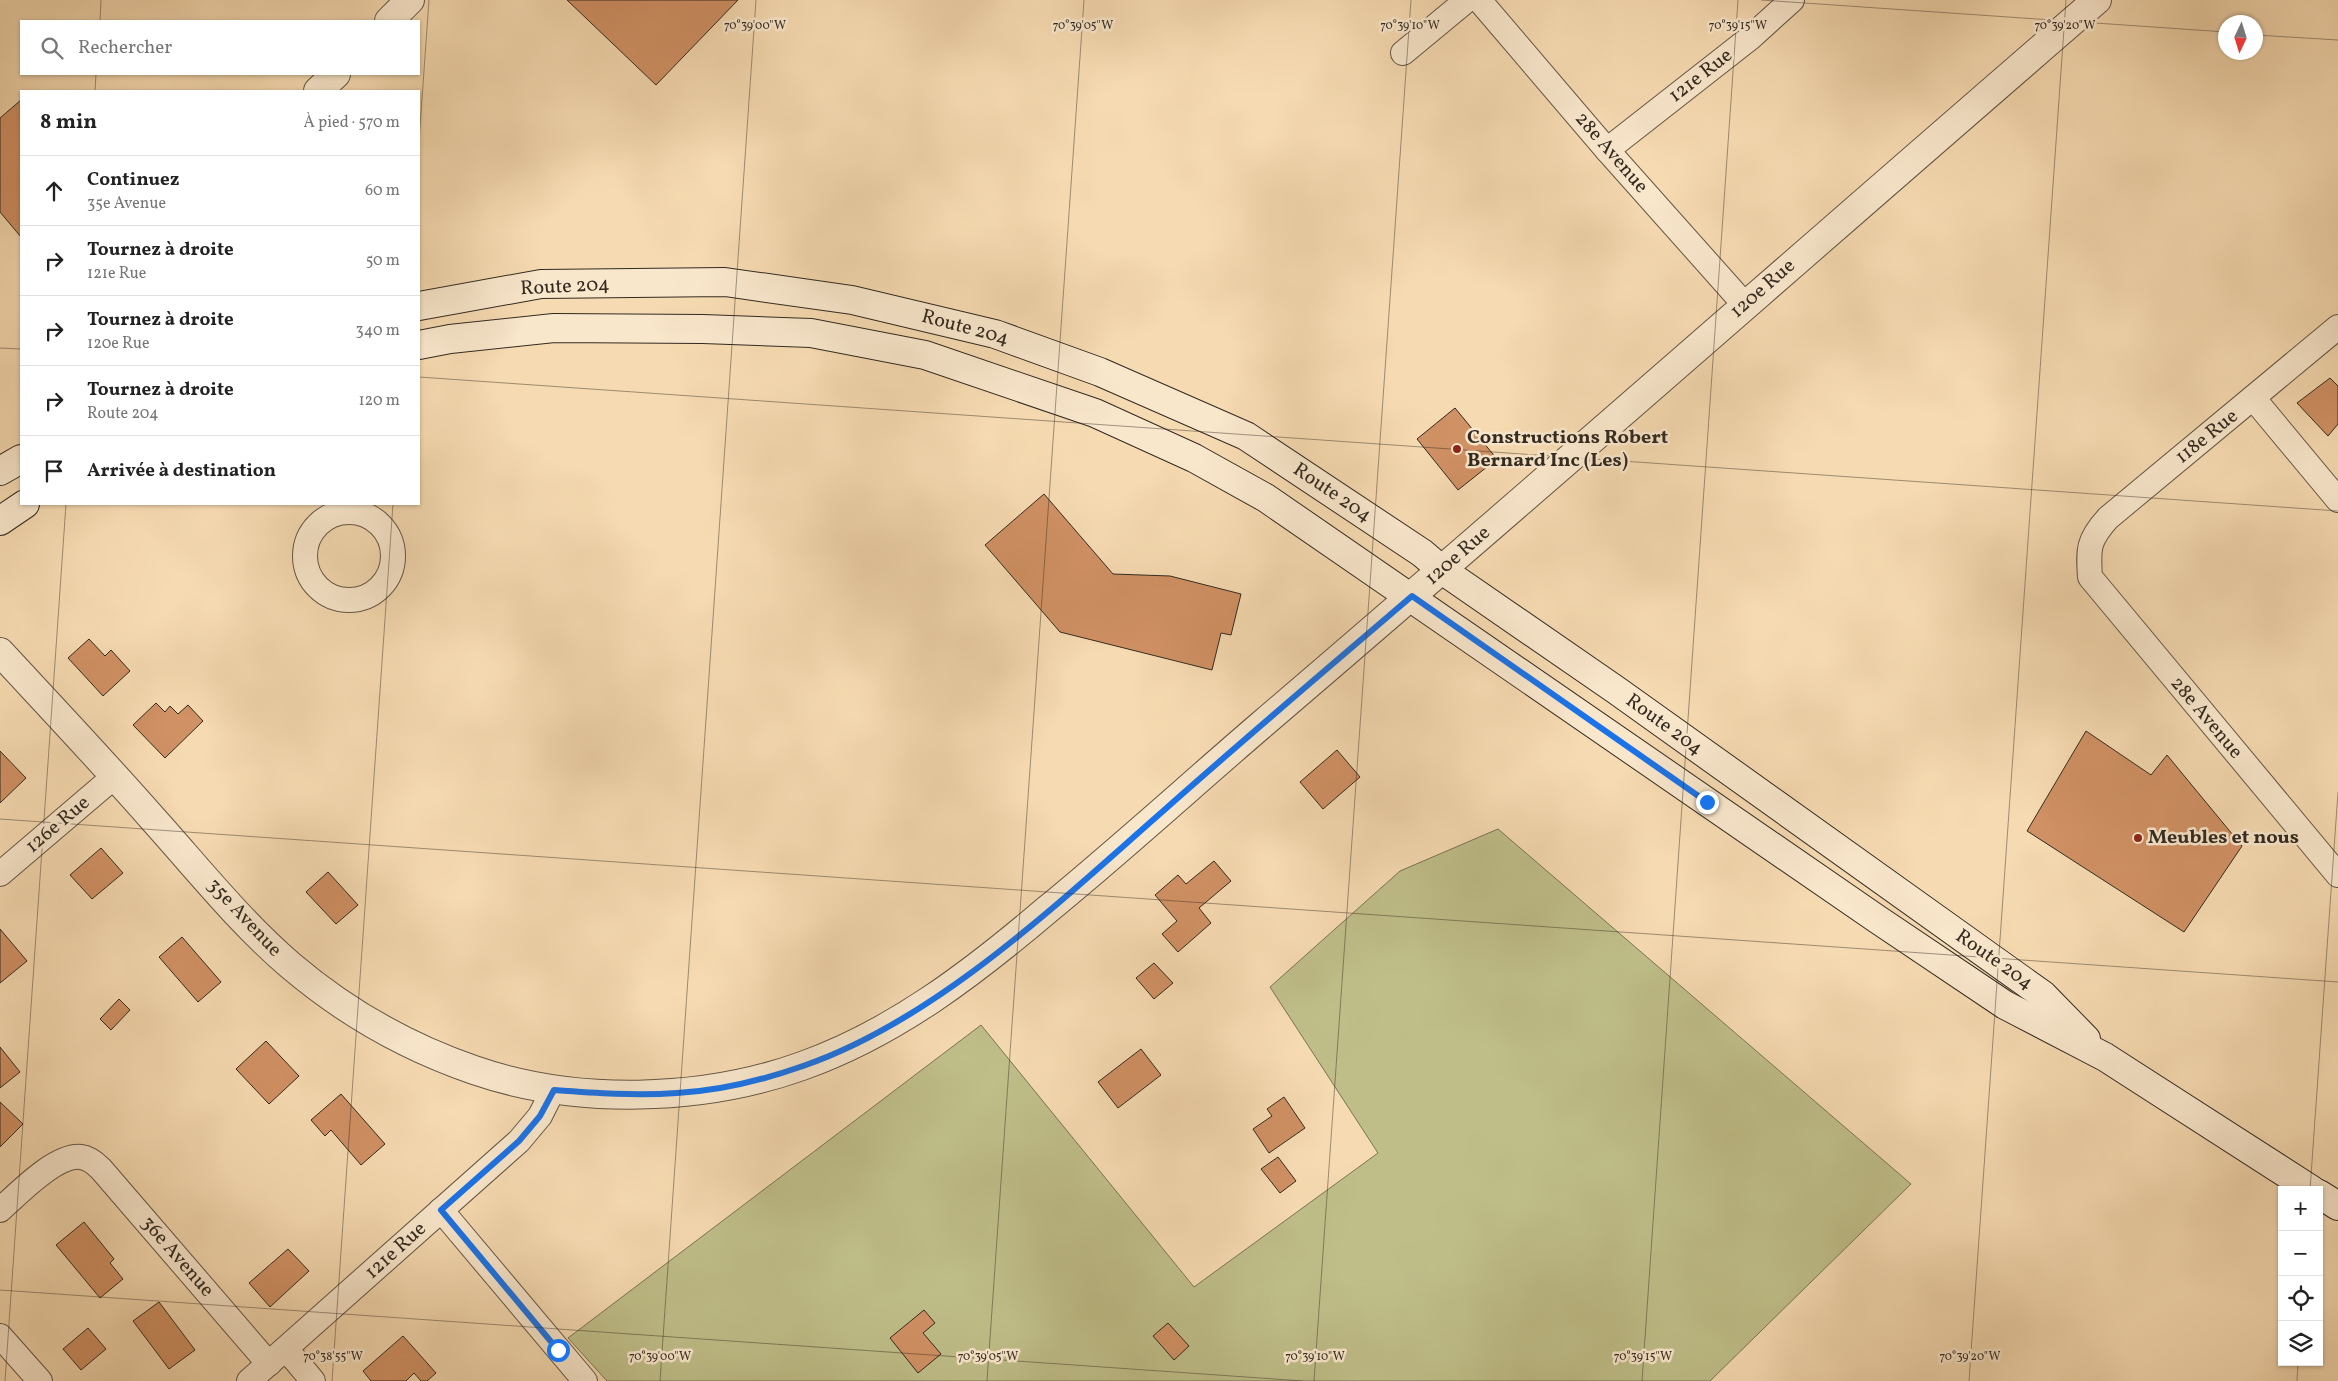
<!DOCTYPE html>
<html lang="fr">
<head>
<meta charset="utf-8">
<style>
  body { margin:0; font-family:Vollkorn,serif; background:#f2f2f2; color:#222 }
  .controls { position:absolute; right:15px; bottom:15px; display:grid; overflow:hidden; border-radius:0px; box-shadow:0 1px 4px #0004 }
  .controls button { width:45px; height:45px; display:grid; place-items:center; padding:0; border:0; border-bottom:1px solid #e0e0e0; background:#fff; color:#222; font:25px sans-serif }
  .compass { position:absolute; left:2218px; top:15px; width:45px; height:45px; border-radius:50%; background:#fff; box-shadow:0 1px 4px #0004; rotate:184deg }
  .stop { position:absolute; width:15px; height:15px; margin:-11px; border:4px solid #1a73e8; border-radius:50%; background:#fff }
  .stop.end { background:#1a73e8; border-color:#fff; box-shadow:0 1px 5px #0008 }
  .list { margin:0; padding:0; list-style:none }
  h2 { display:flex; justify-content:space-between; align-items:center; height:65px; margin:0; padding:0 20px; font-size:21px }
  h2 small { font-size:16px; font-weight:400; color:#767676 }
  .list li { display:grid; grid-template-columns:32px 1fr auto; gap:15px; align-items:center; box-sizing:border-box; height:70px; padding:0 20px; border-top:1px solid #e0e0e0 }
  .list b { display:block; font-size:19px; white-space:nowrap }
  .list p { margin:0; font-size:16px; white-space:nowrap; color:#767676 }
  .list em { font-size:16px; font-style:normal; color:#767676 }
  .icon { flex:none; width:28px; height:28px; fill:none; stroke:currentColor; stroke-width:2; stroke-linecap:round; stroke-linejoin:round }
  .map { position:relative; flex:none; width:2338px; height:1381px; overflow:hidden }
  .search { position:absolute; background:#fff; box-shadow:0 1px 4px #0004; left:20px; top:20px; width:400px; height:55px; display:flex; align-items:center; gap:12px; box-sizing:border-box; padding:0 18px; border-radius:0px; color:#767676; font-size:19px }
  .panel { position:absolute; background:#fff; box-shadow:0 1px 4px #0004; left:20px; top:90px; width:400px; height:415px; border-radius:0px }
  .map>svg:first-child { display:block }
  .green { fill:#bfbe89; stroke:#787455 }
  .building { fill:#d09164; stroke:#322a21 }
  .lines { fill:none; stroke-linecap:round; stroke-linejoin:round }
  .minor-casing { stroke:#635645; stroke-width:26 }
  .tertiary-casing { stroke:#635645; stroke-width:30 }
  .secondary-casing { stroke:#322a21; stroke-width:30 }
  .minor { stroke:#f9e7cc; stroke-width:24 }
  .tertiary { stroke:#f9e7cc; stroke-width:28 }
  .secondary { stroke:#f9e7cc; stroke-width:28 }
  .route { stroke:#1a73e8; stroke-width:6 }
  .ticks { fill:none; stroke:#322a21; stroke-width:1; stroke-opacity:0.45 }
  .poi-dot { fill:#8f2418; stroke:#f9e7cc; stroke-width:2 }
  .labels { text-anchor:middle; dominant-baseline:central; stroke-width:5; stroke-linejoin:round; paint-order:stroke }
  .street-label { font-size:20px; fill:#322a21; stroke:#f9e7cc }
  .poi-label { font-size:20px; font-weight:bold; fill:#322a21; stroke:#f9e7cc; text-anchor:start }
  .ticks-label { font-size:12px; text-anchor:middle; fill:#322a21; stroke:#f9e7cc; stroke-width:5; stroke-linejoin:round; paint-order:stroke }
</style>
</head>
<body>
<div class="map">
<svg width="2338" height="1381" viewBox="0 0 2338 1381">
  <rect width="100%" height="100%" fill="#f6dab1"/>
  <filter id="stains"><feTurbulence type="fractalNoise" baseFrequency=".004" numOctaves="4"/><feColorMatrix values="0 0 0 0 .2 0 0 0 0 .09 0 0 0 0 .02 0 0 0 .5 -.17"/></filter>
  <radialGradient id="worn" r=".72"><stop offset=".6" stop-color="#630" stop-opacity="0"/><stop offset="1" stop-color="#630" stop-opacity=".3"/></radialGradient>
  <polygon class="green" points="1498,829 1911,1184 1710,1381 607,1381 568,1338 981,1025 1194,1287 1378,1153 1270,987 1400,871"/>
  <g class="building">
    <polygon points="567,0 738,0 656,85"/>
    <polygon points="21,100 21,237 0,212 0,118"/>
    <polygon points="2330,378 2338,386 2338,424 2328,436 2297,403"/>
    <polygon points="1455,408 1497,459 1458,490 1417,439"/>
    <polygon points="1044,494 1113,574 1170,576 1241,594 1231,635 1221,633 1212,670 1060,632 985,545"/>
    <polygon points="89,639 105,656 111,650 130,671 103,696 68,658"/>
    <polygon points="156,703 165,712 170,706 178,714 188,705 203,721 165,758 133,725"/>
    <polygon points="2086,731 2151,775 2167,755 2242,846 2184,932 2027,831"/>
    <polygon points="1337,750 1360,777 1323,809 1300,782"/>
    <polygon points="0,751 26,778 0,803"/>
    <polygon points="101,848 123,873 92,899 70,875"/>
    <polygon points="1214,861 1231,881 1199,908 1211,923 1178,952 1162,934 1177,921 1155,895 1178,875 1186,884"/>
    <polygon points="328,872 358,905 336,924 306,892"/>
    <polygon points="0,929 27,961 0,983"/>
    <polygon points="182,937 221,982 198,1002 159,957"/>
    <polygon points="1154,963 1173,983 1154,999 1136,978"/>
    <polygon points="119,999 130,1010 111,1030 100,1019"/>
    <polygon points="266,1041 299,1076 269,1104 236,1069"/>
    <polygon points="0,1047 20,1072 0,1088"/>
    <polygon points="1141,1049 1161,1075 1118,1108 1098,1082"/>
    <polygon points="341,1094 385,1144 361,1165 331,1130 325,1136 311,1120"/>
    <polygon points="1284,1097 1305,1128 1269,1153 1253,1129 1272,1116 1267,1109"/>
    <polygon points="0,1102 23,1124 0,1147"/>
    <polygon points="1278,1157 1296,1181 1280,1193 1261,1169"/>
    <polygon points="84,1222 114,1259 110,1263 123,1279 100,1298 56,1245"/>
    <polygon points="288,1249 309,1271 270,1307 249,1283"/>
    <polygon points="159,1302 195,1350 169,1369 133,1321"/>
    <polygon points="924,1310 935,1323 923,1333 941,1354 918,1373 890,1338"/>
    <polygon points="1168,1323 1189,1346 1174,1360 1153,1336"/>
    <polygon points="88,1328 106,1349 81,1370 63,1349"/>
    <polygon points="403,1336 436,1373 427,1381 421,1381 414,1373 406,1381 371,1381 363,1371"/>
  </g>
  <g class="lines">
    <g class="minor-casing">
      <g id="minor">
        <polyline points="1479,0 1607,150 1745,305"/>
        <polyline points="1403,53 1467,0"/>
        <polyline points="1607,150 1750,38 1792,0"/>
        <path d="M 2338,327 L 2108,518 C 2088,540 2088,549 2090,577 L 2338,875"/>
        <polyline points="2254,399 2338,500"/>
        <circle cx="349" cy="556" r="44"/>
        <polyline points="0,874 115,776"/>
        <path d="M 0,1210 C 18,1194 56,1154 81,1157 C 89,1158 96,1164 101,1169 L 269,1364"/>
        <polyline points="441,1210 585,1381"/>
        <polyline points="0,1336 40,1381"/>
        <polyline points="286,1349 313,1381"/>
        <polyline points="249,1381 519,1141 540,1116 553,1090"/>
      </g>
    </g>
    <g class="tertiary-casing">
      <g id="tertiary">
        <polyline points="389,21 410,0"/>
        <polyline points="318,91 336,74"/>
        <path d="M 0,652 C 51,707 103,762 153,819 C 197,868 240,922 290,965 C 344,1011 407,1047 474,1070 C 575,1105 702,1102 802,1066 C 895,1033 974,972 1048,909 C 1120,850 1189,787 1260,726 C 1541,486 1818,241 2097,0"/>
      </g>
    </g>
    <g class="secondary-casing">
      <g id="secondary">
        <polyline points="419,306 541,284 725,282 852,300 995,334 1100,372 1246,436 1422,553 1442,570 1616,690 2043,995 2086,1039"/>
        <polyline points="419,345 450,339 554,328 703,329 811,333 925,355 1095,413 1194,458 1266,498 1877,919 2005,1005 2105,1057 2312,1190"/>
        <polyline points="0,471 21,459"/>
        <polyline points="0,521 25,504"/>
        <polyline points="2319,1194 2338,1206"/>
      </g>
    </g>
    <use href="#minor" class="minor"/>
    <use href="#tertiary" class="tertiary"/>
    <use href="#secondary" class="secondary"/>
  </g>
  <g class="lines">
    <path class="route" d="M 558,1350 L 441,1210 L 519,1141 L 540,1116 L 554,1090 C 594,1093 636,1096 677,1093 C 719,1091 763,1080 803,1066 C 936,1020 1057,904 1162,812 C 1244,739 1328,668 1412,596 L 1707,802"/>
  </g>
  <path class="ticks" d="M 1761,0 L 2226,32M 100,21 L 101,0M 2256,35 L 2338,40M 95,91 L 96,74M 419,141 L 429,0M 0,348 L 21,349M 419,377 L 2338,511M 0,819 L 2338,982M 2310,1190 L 2338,792M 0,1290 L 1303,1381M 5,1381 L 66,504M 332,1381 L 393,504M 660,1381 L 756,0M 987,1381 L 1084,0M 1314,1381 L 1411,0M 1642,1381 L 1738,0M 1969,1381 L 2066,0M 2297,1381 L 2298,1362"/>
  <g class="poi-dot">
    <circle cx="1457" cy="449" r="5"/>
    <circle cx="2138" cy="838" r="5"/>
  </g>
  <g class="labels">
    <g class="street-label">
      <text transform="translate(1701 76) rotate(-38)">121e Rue</text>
      <text transform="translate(1611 153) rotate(49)">28e Avenue</text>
      <text transform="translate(565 287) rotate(-3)">Route 204</text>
      <text transform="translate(1763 289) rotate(-41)">120e Rue</text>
      <text transform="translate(965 328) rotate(15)">Route 204</text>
      <text transform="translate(2207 437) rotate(-39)">118e Rue</text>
      <text transform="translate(1332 493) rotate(34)">Route 204</text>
      <text transform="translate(1458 556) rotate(-41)">120e Rue</text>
      <text transform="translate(2206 718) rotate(50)">28e Avenue</text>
      <text transform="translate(1664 725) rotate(36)">Route 204</text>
      <text transform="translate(58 825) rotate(-40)">126e Rue</text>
      <text transform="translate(244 918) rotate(47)">35e Avenue</text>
      <text transform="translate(1994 960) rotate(35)">Route 204</text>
      <text transform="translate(396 1251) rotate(-42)">121e Rue</text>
      <text transform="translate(177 1257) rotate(49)">36e Avenue</text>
    </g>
    <g class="poi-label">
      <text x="1467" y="438">Constructions Robert<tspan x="1467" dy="23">Bernard Inc (Les)</tspan></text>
      <text x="2148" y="838">Meubles et nous</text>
    </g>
  </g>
  <g class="ticks-label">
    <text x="755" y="29">70°39'00"W</text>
    <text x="1083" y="29">70°39'05"W</text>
    <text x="1410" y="29">70°39'10"W</text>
    <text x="1738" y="29">70°39'15"W</text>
    <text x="2065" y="29">70°39'20"W</text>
    <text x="333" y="1360">70°38'55"W</text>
    <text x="660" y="1360">70°39'00"W</text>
    <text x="988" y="1360">70°39'05"W</text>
    <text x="1315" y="1360">70°39'10"W</text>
    <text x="1643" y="1360">70°39'15"W</text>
    <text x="1970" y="1360">70°39'20"W</text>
  </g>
  <rect width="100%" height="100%" filter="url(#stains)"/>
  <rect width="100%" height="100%" fill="url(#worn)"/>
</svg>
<div class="controls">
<button>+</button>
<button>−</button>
<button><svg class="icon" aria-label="locate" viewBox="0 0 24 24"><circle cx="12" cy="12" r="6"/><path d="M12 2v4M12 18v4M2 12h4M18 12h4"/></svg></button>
<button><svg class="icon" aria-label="layers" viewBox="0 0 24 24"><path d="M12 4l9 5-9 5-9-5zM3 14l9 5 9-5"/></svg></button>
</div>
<svg class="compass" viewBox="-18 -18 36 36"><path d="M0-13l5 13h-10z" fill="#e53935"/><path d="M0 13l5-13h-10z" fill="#767676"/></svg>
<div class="stop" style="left:558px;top:1350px"></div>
<div class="stop end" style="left:1707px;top:802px"></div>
<div class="search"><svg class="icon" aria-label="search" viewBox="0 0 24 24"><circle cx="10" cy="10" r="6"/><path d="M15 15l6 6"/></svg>Rechercher</div>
<section class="panel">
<h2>8 min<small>À pied · 570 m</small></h2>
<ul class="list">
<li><svg class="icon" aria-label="ahead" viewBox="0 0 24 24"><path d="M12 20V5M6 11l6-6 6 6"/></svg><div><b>Continuez</b><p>35e Avenue</p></div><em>60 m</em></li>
<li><svg class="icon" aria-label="right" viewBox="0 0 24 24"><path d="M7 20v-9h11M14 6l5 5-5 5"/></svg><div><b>Tournez à droite</b><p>121e Rue</p></div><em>50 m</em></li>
<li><svg class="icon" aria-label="right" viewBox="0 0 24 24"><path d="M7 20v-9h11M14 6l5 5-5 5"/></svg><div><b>Tournez à droite</b><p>120e Rue</p></div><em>340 m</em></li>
<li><svg class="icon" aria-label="right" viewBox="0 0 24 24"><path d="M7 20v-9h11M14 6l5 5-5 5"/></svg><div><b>Tournez à droite</b><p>Route 204</p></div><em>120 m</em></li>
<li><svg class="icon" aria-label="arrive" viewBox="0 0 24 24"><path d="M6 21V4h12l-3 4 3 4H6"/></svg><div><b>Arrivée à destination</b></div></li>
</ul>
</section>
</div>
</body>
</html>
